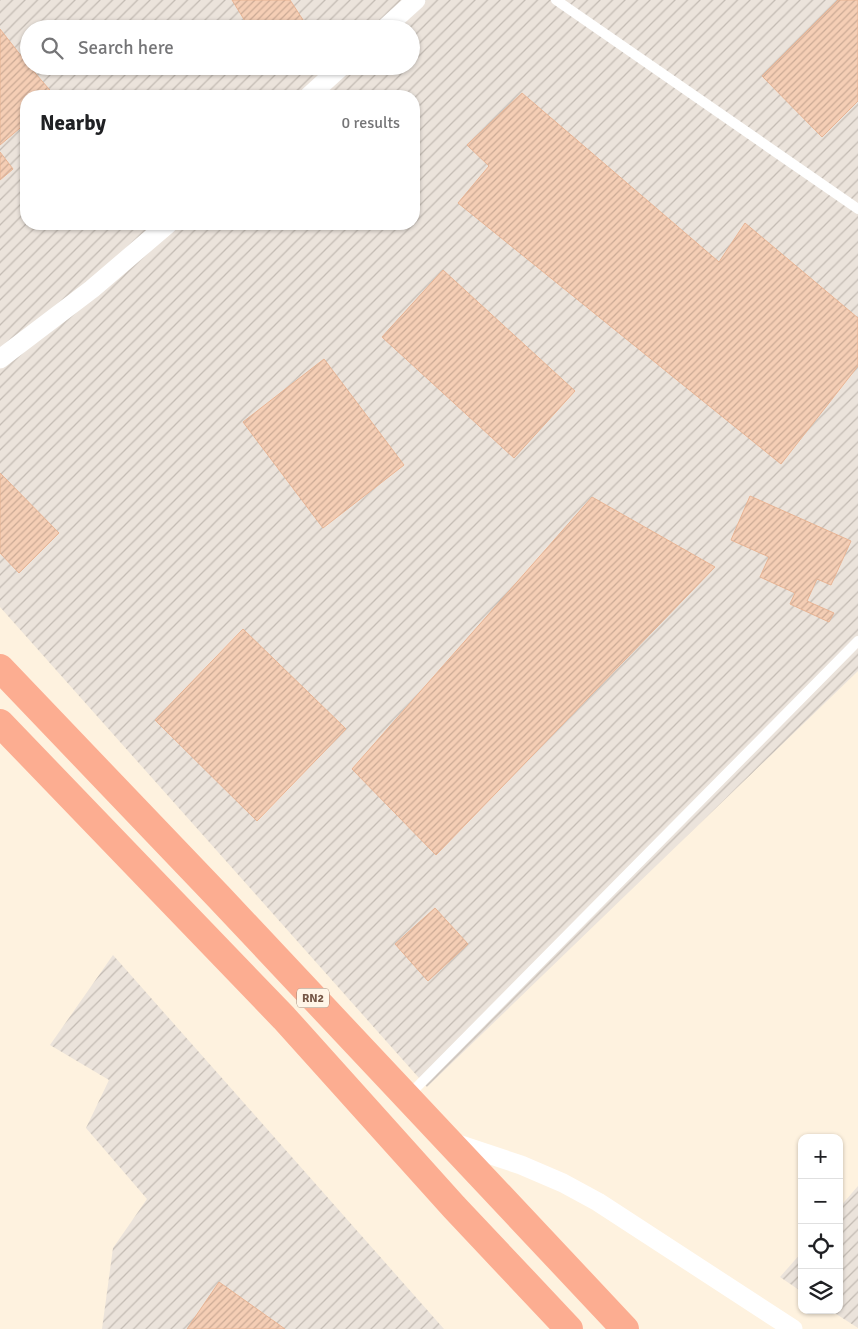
<!DOCTYPE html>
<html lang="en">
<head>
<meta charset="utf-8">
<style>
  body { margin:0; font-family:Signika,sans-serif; background:#f2f2f2; color:#202124 }
  .controls { position:absolute; right:15px; bottom:15px; display:grid; overflow:hidden; border-radius:10px; box-shadow:0 1px 4px #0004 }
  .controls button { width:45px; height:45px; display:grid; place-items:center; padding:0; border:0; border-bottom:1px solid #e0e0e0; background:#fff; color:#202124; font:25px sans-serif }
  .list { margin:0; padding:0; list-style:none }
  h2 { display:flex; justify-content:space-between; align-items:center; height:65px; margin:0; padding:0 20px; font-size:21px }
  h2 small { font-size:16px; font-weight:400; color:#757577 }
  .icon { flex:none; width:28px; height:28px; fill:none; stroke:currentColor; stroke-width:2; stroke-linecap:round; stroke-linejoin:round }
  .map { position:relative; flex:none; width:858px; height:1329px; overflow:hidden }
  .search { position:absolute; background:#fff; box-shadow:0 1px 4px #0004; left:20px; top:20px; width:400px; height:55px; display:flex; align-items:center; gap:12px; box-sizing:border-box; padding:0 18px; border-radius:28px; color:#757577; font-size:19px }
  .panel { position:absolute; background:#fff; box-shadow:0 1px 4px #0004; left:20px; top:90px; width:400px; height:140px; border-radius:20px }
  .map>svg:first-child { display:block }
  .industrial { fill:url(#industrial-furrows); fill-rule:evenodd }
  .building { fill:url(#building-hatch); stroke:#e8b494 }
  .lines { fill:none; stroke-linecap:round; stroke-linejoin:round }
  .lane { stroke:#fff; stroke-width:10 }
  .street { stroke:#fff; stroke-width:19 }
  .highway { stroke:#fcad91; stroke-width:28 }
  .labels { text-anchor:middle; dominant-baseline:central; stroke-width:5; stroke-linejoin:round; paint-order:stroke }
  .shield { fill:#fff5e7; stroke:#9e8676; stroke-width:1 }
  .shield-label { font-size:12px; font-weight:bold; fill:#755645 }
</style>
</head>
<body>
<div class="map">
<svg width="858" height="1329" viewBox="0 0 858 1329">
  <defs>
    <pattern id="industrial-furrows" width="10" height="10" patternUnits="userSpaceOnUse" patternTransform="scale(1.25)"><rect width="10" height="10" fill="#ebe3db"/><path d="M-1 1l2-2M0 10L10 0M9 11l2-2" fill="none" stroke="#c3bbb3"/></pattern>
    <pattern id="building-hatch" width="6" height="6" patternUnits="userSpaceOnUse" patternTransform="scale(1.25)"><rect width="6" height="6" fill="#f5ceb5"/><path d="M-1 1l2-2M0 6l6-6M5 7l2-2" fill="none" stroke="#cbaa95"/></pattern>
  </defs>
  <rect width="100%" height="100%" fill="#fef2df"/>
  <g class="industrial">
    <path d="M 0,0 L 858,0 L 858,671 L 427,1087 L 0,607 ZM 29,29 L 411,29 L 411,66 L 29,66 ZM 26,96 L 414,96 L 414,224 L 26,224 Z"/>
    <polygon points="113,955 444,1329 102,1329 113,1248 147,1199 86,1128 109,1080 50,1045"/>
    <polygon points="858,1186 858,1328 830,1310 839,1310 839,1208"/>
    <polygon points="802,1252 802,1292 780,1277"/>
  </g>
  <g class="building">
    <polygon points="232,0 290,0 305,23 297,29 250,29"/>
    <polygon points="838,0 858,0 858,101 822,137 762,76"/>
    <polygon points="0,29 29,66 55,96 26,96 26,123 0,145"/>
    <polygon points="522,93 719,262 745,223 858,318 858,366 781,464 458,203 489,166 467,145"/>
    <polygon points="0,152 13,169 0,180"/>
    <polygon points="443,270 575,391 514,458 382,337"/>
    <polygon points="324,359 404,465 323,528 243,422"/>
    <polygon points="0,473 59,533 19,573 0,553"/>
    <polygon points="750,496 851,541 831,585 817,579 807,601 834,613 829,622 790,604 795,593 760,577 769,557 731,540"/>
    <polygon points="592,497 715,567 436,855 352,769"/>
    <polygon points="243,629 346,729 257,821 155,720"/>
    <polygon points="435,908 468,944 428,981 395,944"/>
    <polygon points="219,1282 285,1329 187,1329"/>
  </g>
  <g class="lines">
    <g class="lane">
      <polyline points="556,0 858,209"/>
      <polyline points="408,1096 858,641"/>
    </g>
    <g class="street">
      <polyline points="384,29 416,0"/>
      <polyline points="309,96 342,66"/>
      <polyline points="0,359 92,289 168,224"/>
      <polyline points="452,1142 521,1165 563,1183 598,1202 793,1329"/>
    </g>
    <g class="highway">
      <polyline points="0,668 218,896 625,1329"/>
      <polyline points="0,723 284,1018 454,1207 569,1329"/>
    </g>
  </g>
  <g class="labels">
    <rect class="shield" x="297" y="988.5" width="32" height="19" rx="4"/>
    <g class="shield-label">
      <text x="313" y="998">RN2</text>
    </g>
  </g>
</svg>
<div class="controls">
<button>+</button>
<button>−</button>
<button><svg class="icon" aria-label="locate" viewBox="0 0 24 24"><circle cx="12" cy="12" r="6"/><path d="M12 2v4M12 18v4M2 12h4M18 12h4"/></svg></button>
<button><svg class="icon" aria-label="layers" viewBox="0 0 24 24"><path d="M12 4l9 5-9 5-9-5zM3 14l9 5 9-5"/></svg></button>
</div>
<div class="search"><svg class="icon" aria-label="search" viewBox="0 0 24 24"><circle cx="10" cy="10" r="6"/><path d="M15 15l6 6"/></svg>Search here</div>
<section class="panel">
<h2>Nearby<small>0 results</small></h2>
<ul class="list">
</ul>
</section>
</div>
</body>
</html>
